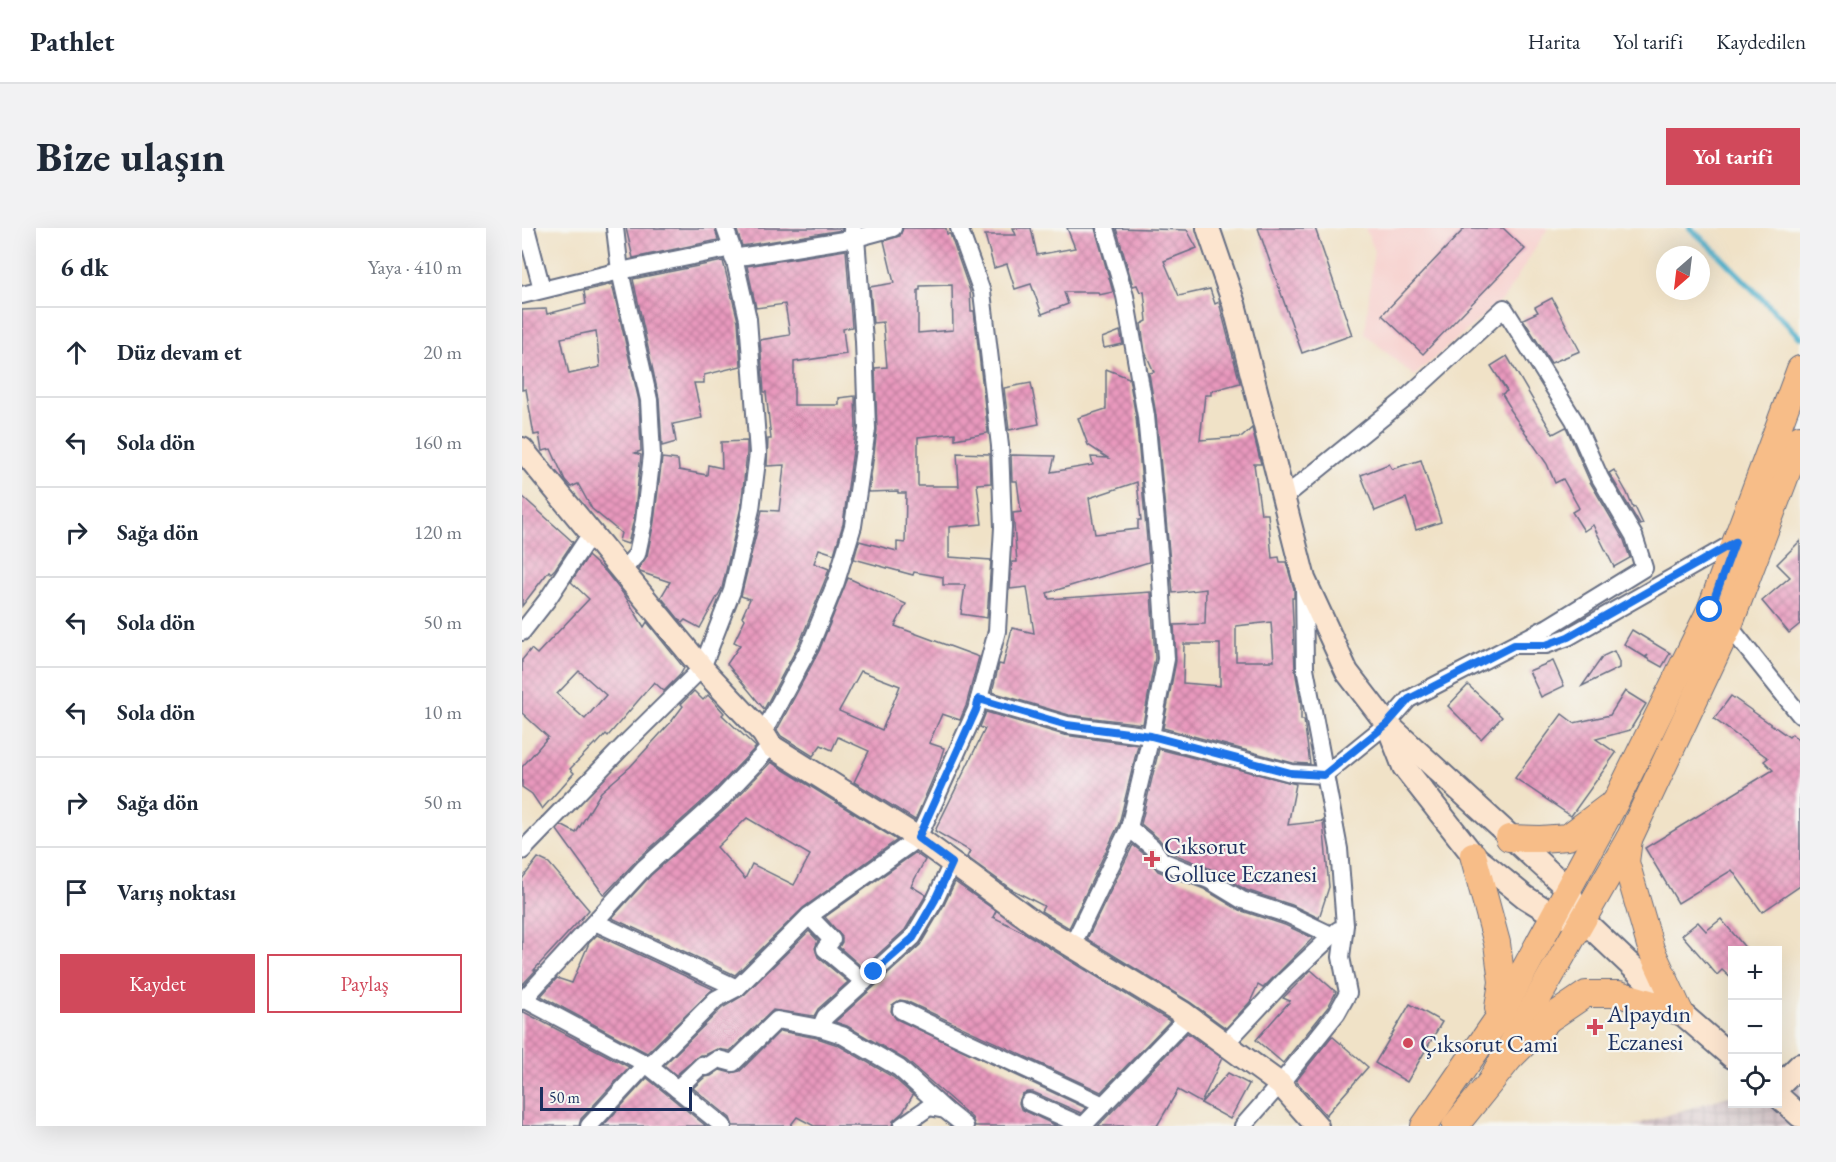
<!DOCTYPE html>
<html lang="tr">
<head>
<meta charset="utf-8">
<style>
  body { margin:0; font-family:"EB Garamond",serif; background:#f2f2f3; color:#1f2937 }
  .controls { position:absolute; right:18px; bottom:18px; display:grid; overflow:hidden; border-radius:0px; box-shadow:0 6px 24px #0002 }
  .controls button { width:54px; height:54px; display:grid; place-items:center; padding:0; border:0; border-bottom:2px solid #e0e1e3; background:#fff; color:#1f2937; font:30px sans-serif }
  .compass { position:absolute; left:1134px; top:18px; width:54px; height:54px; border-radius:50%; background:#fff; box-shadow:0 6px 24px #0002; rotate:208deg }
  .scale { position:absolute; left:18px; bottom:15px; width:152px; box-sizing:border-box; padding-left:6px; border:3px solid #1b2f5e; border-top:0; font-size:16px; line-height:21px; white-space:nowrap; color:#1b2f5e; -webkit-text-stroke:4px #f6f6f2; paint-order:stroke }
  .stop { position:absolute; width:18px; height:18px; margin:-14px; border:4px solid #1a73e8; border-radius:50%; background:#fff }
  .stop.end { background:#1a73e8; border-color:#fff; box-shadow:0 2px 6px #0008 }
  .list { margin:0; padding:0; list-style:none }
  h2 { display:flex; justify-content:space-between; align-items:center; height:78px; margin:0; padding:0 24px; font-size:26px }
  h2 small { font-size:20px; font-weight:400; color:#747a83 }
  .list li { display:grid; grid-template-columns:39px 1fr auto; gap:18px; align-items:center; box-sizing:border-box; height:90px; padding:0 24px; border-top:2px solid #e0e1e3 }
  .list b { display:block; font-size:22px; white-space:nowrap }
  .list em { font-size:20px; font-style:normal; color:#747a83 }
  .actions { display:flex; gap:12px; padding:18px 24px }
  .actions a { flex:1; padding:14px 0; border:2px solid #d1495b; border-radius:0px; text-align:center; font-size:21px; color:#d1495b }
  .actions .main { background:#d1495b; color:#fff }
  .icon { flex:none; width:33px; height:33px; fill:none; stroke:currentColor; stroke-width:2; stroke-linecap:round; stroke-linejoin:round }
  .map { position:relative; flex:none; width:1278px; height:898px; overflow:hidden; border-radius:0px }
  header { display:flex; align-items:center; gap:36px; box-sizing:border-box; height:84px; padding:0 30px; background:#fff; border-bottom:2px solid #e0e1e3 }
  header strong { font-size:28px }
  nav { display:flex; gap:33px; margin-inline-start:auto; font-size:21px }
  .intro { display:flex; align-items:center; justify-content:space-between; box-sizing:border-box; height:144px; padding:0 36px }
  h1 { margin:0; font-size:42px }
  .button { padding:15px 27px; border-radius:0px; background:#d1495b; color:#fff; font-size:21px; font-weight:700 }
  main { display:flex; gap:36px; padding:0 36px }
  aside { flex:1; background:#fff; border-radius:0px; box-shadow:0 6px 24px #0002 }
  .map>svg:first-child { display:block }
  .built { fill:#f7d0cd }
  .industrial { fill:url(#industrial-grid) }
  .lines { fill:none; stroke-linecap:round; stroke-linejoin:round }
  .stream { stroke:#4aaeca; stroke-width:6 }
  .building { fill:url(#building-cross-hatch); fill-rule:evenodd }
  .street-casing { stroke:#666e83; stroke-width:20 }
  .secondary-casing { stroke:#666e83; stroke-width:26 }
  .primary-casing { stroke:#666e83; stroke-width:28 }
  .street { stroke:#fff; stroke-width:16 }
  .secondary { stroke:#fce5cf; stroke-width:22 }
  .primary { stroke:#f7bd88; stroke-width:26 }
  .route { stroke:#1a73e8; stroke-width:8 }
  .poi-dot { fill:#d1495b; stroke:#f6f6f2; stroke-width:2 }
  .labels { text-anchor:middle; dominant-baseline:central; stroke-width:4.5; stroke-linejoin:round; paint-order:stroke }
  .poi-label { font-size:24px; fill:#1b2f5e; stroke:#f6f6f2; text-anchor:start }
</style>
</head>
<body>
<header>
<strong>Pathlet</strong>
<nav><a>Harita</a><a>Yol tarifi</a><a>Kaydedilen</a></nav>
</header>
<div class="intro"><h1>Bize ulaşın</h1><a class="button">Yol tarifi</a></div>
<main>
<aside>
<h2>6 dk<small>Yaya · 410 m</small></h2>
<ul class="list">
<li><svg class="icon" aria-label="ahead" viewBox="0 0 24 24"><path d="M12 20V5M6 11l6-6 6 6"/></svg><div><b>Düz devam et</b></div><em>20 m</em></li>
<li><svg class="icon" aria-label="left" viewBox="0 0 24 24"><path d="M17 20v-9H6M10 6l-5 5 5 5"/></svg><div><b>Sola dön</b></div><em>160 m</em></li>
<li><svg class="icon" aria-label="right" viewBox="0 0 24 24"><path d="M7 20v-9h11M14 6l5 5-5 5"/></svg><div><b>Sağa dön</b></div><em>120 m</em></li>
<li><svg class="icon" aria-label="left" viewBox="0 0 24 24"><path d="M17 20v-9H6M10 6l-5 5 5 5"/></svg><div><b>Sola dön</b></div><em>50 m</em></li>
<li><svg class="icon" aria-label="left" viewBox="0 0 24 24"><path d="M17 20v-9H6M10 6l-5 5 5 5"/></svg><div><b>Sola dön</b></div><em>10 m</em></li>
<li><svg class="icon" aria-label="right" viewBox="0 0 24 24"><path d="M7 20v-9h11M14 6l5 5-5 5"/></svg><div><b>Sağa dön</b></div><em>50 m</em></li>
<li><svg class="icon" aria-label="arrive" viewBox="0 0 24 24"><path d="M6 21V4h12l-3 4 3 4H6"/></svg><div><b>Varış noktası</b></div></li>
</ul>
<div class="actions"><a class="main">Kaydet</a><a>Paylaş</a></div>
</aside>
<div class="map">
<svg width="1278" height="898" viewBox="0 0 1278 898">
  <defs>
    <pattern id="industrial-grid" width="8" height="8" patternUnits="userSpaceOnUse" patternTransform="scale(1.5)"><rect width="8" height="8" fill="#d2bec3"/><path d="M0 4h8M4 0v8" fill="none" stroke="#aa9ba2"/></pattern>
    <pattern id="building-cross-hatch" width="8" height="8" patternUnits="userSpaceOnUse" patternTransform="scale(1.5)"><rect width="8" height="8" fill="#e999bd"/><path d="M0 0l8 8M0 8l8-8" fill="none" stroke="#bc7d9d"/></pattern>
  </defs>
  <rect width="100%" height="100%" fill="#f6f6f2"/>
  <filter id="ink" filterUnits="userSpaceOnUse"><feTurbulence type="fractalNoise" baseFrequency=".0167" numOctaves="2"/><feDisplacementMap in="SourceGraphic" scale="12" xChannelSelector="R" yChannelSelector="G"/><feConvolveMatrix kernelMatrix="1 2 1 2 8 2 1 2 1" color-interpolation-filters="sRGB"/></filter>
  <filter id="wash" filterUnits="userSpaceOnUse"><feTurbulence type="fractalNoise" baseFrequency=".008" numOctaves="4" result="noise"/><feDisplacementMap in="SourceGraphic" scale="24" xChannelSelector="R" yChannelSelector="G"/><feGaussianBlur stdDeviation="1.35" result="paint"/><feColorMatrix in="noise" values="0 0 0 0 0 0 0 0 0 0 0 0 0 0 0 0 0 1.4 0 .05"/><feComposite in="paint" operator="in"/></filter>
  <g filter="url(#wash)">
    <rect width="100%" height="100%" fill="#f0e2c7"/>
    <polygon class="built" points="843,0 1026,0 982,70 892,148 843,106 852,21"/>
    <polygon class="industrial" points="1278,845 1278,898 1110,898 1210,867 1210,876 1256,876"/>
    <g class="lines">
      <polyline class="stream" points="1168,0 1188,18 1278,109"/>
    </g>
    <g id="blocks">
      <g class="building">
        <polygon points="104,0 193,0 196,12 111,30"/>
        <polygon points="214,0 320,0 320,2 220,18"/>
        <path d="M 381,0 L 424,0 L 425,6 L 428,6 L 448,63 L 449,83 L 452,83 L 466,205 L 433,211 L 433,205 L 396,209 L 396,258 L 437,258 L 435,225 L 468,226 L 469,255 L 455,256 L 460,296 L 427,299 L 427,329 L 469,332 L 465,390 L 439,386 L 443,357 L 421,357 L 421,349 L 392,344 L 391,347 L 332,331 L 337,313 L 375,323 L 375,314 L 383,315 L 384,265 L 376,265 L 376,263 L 347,264 L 355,202 L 353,140 L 365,139 L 361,94 L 351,95 L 348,59 L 372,55 L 362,13 L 378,8 ZM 430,57 L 431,102 L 396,105 L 396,62 L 398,62 L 398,58 Z"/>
        <polygon points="491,0 509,0 515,27 553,20 545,0 573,0 591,64 577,67 576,64 542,64 546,76 520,86 509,56 493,61 485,36 472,40 463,7 494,7"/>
        <path d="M 594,0 L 665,2 L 675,20 L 642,33 L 657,68 L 688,61 L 693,76 L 697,74 L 718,155 L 689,163 L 689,167 L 683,167 L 678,212 L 720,209 L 730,200 L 739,236 L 732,236 L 739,286 L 746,286 L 750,330 L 757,329 L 758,334 L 764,334 L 772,361 L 772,370 L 770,370 L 773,442 L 779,476 L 779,492 L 782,492 L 788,536 L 771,535 L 641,500 L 654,433 L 652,397 L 683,396 L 684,361 L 651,365 L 634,187 L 627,145 L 632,144 L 623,124 L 619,96 L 625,93 L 622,63 L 618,64 L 615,57 L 611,58 ZM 749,394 L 752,433 L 714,433 L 714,398 ZM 662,416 L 698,416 L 698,458 L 661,455 Z"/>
        <polygon points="736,0 793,0 830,107 780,125"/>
        <polygon points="943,0 981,0 1003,21 901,126 860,87"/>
        <polygon points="324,22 330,99 321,101 324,126 272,134 272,177 317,177 317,170 333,168 334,200 321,296 312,326 297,321 292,335 307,341 304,350 278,414 242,481 205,436 218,417 212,414 223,391 220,389 228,371 219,368 240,282 257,283 262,237 245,238 246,211 249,211 244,164 242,164 238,112 268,107 263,76 234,80 225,38"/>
        <polygon points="201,33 216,93 219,138 182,147 182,155 172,155 180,190 151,196 154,214 140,218 137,170 111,51"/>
        <path d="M 90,56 L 117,173 L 119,223 L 113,225 L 119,227 L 112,291 L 106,316 L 97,313 L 99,305 L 70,281 L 56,256 L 49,259 L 43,252 L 29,221 L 20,223 L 17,206 L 12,207 L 4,161 L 0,162 L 0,82 L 24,81 L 25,86 L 64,76 L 62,63 ZM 74,103 L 78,139 L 47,146 L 39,110 Z"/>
        <polygon points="1030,70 1058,123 1029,135 1001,91 1016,84 1013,79"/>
        <polygon points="598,103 601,116 582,120 580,110"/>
        <polygon points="985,128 1031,206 1044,199 1068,254 1102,312 1108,330 1092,339 1071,297 1062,303 1050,284 1057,280 1041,251 1033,255 1025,236 987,181 988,179 980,166 985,163 969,138"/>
        <path d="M 584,141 L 607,150 L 614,189 L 627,334 L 525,365 L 527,371 L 629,364 L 633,430 L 621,496 L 547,487 L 470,464 L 477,436 L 481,437 L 490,400 L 512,405 L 505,359 L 488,361 L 490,334 L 495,334 L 491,285 L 499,284 L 495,253 L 490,253 L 489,227 L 533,228 L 529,244 L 571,237 L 569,229 L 586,230 L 566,217 L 556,190 L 584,181 ZM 615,254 L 619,292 L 616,292 L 616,301 L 573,306 L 567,270 Z"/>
        <polygon points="509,155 517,196 487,202 482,160"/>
        <polygon points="225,213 225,225 219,279 200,360 178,400 163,392 160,395 139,369 148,354 118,344 116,341 125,328 132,294 140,230 156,232 157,242 185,247 186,237 200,240 199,214"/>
        <polygon points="899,232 919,294 894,302 884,270 853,283 839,247 867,236 870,241"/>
        <polygon points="1092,242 1105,265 1111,280 1113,279 1121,296 1118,297 1087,245"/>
        <polygon points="0,268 51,314 33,341 29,345 27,343 0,378"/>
        <polygon points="1278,313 1278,396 1267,405 1240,373 1268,349 1255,336"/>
        <path d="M 66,328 L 84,344 L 103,368 L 122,399 L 125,394 L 162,440 L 158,447 L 142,463 L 132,454 L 86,508 L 84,506 L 74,517 L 73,515 L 48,541 L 52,545 L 20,581 L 10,566 L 0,559 L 0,539 L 26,509 L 0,485 L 0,432 L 9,421 L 15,426 L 67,371 L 49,354 ZM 57,443 L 84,467 L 63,491 L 35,466 Z"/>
        <path d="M 326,350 L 384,376 L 373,398 L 457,429 L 444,478 L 438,492 L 420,486 L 407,515 L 422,520 L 416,539 L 393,592 L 332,554 L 347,523 L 316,509 L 310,522 L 299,517 L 291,528 L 259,508 L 255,502 L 297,423 ZM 339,443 L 378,458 L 360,502 L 317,483 Z"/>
        <polygon points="1110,402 1148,425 1140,439 1124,430 1126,427 1123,429 1102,416"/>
        <polygon points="1092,423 1097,434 1097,440 1060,458 1081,428"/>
        <polygon points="1031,433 1042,458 1019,469 1007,443"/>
        <polygon points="946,457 980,489 959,511 926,478"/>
        <polygon points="172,463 181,472 186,467 202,485 200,487 234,519 192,563 115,632 82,667 35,602 39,597 54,605 79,564 108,539 149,494 161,478 159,476"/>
        <polygon points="1103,463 1124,476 1108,502 1074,511 1094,525 1049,588 993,550 1040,486 1052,495 1088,487"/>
        <polygon points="1209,468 1267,509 1270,506 1278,514 1278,658 1240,684 1210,642 1156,675 1123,620 1251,542 1242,533 1246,530 1192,491"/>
        <polygon points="464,484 542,507 616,517 597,596 547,700 519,683 522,678 489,661 445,629 448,623 413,603 463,501 458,499"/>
        <polygon points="637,521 774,556 766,597 801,593 807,659 797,690 770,677 724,662 691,642 647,624 637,611 619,596"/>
        <path d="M 249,534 L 375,612 L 281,680 L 213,747 L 90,690 L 129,647 L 206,579 ZM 225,590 L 288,627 L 272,657 L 230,636 L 223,651 L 195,619 Z"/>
        <polygon points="611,617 622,626 636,643 682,661 717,682 763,697 791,710 741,760 736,757 728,774 704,800 668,774 565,711"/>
        <polygon points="393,625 403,632 389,658 404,667 383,702 341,740 317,719 320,714 320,709 303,689"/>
        <polygon points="16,630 27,635 67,682 12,742 14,742 0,757 0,651"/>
        <polygon points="433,654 474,683 471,689 503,705 648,793 579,864 384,773 378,772 370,777 369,783 374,791 564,880 559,885 511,864 505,864 500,866 497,875 499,881 535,898 453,898 450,890 384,832 325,798 313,794 398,717 422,677"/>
        <polygon points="1199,691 1226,723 1210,723 1210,751 1200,742 1195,747 1160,707 1176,694 1184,703"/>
        <polygon points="287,703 296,713 293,720 296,729 326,754 296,781 292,788 251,782 208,823 195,821 183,827 178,827 154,847 142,837 200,780 222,767"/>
        <polygon points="75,707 191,761 125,825 19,768 35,750 50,755 67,715"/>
        <polygon points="789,742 814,764 806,779 761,835 734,812 768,773 761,770"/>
        <polygon points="888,776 920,794 885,854 853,835"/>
        <polygon points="0,783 107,839 59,891 57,898 0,898"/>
        <polygon points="258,803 295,810 316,817 371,849 391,867 381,884 371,893 370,898 292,898 275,889 268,898 211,898 208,890 171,860 183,849 189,848 198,842 209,845 218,843"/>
        <polygon points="665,805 700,830 679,875 656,862 635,898 576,898"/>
        <polygon points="810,808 846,839 804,887 774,853"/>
        <polygon points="706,845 727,856 708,891 679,875"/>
        <polygon points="125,850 184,898 81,898"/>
      </g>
    </g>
  </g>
  <g filter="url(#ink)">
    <use href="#blocks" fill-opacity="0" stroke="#666e83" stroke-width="1.5"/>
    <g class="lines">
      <g class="street-casing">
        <g id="street">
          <polyline points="4,0 20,61"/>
          <polyline points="93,0 98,43 127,172 130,227 122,293 115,326 100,343"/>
          <polyline points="211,30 334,10 371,0"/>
          <polyline points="0,67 98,43 210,20"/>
          <polyline points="1207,398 1278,487"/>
          <polyline points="0,404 25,372 70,304"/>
          <polyline points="995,417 1024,417 1046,409 1213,314"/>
          <polyline points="457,471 545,497 629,508 769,545 802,547 865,496 887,471 1026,399 1122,340 1112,308 1078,250 1052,192 982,80 882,172 761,270"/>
          <polyline points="241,505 288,418 314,354 331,298 345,201 342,113 334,10 330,0"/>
          <polyline points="607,600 630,619 640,633 687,652 720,672 767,687 809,707"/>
          <polyline points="0,623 106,513 180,440 210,363 229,281 236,225 226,91 210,20 203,0"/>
          <polyline points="287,688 310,712 303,721 342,754"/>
          <polyline points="73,694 215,760"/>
          <polyline points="550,718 607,600 629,508 644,431 638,336 624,188 603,68 583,0"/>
          <polyline points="0,770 124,836 201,898"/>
          <polyline points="0,773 122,640 199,571 249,518"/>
          <path d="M 379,782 C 445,815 514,844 581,877"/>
          <polyline points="298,800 303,789 391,709 413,672 430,635"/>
          <polyline points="703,816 763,752 816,702"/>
          <polyline points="155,861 180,837 184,839 196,831 211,835 255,792 298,800 320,807 377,840 423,882"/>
          <polyline points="507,874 561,898"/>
          <polyline points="67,898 124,836 132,833 194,771 215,760 287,688 396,610 454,482 475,403 481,299 478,218 460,64 437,0"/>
          <polyline points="380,898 407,879 423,882 443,898"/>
          <polyline points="561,898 666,789"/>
          <polyline points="721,898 758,856 815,785 826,765 819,729 823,697 817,621 783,440 782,355"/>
        </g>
      </g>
      <g class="secondary-casing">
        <g id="secondary">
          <polyline points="686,0 712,76 782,351 825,444 865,496 1046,661 1060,691 1158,784 1210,829"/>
          <polyline points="0,221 180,440 241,505 249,518 396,610 511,694 661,785 758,856 795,898"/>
          <polyline points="868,503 882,539 951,627 1003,669 1032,687 1050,690"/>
          <polyline points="1256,859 1278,837"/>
          <polyline points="1256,868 1278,888"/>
        </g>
      </g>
      <g class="primary-casing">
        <g id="primary">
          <polyline points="987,610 1018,611 1046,609 1086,579"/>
          <polyline points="1107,611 1104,634 1129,721 1158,784"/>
          <polyline points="951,627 975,715 980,754 976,780"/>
          <polyline points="971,849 1108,609 1207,398 1278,210"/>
          <polyline points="902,898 975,792 1094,573 1188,382 1278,141"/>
          <polyline points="933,898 988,830 1027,791 1064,766 1097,766 1158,784"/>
        </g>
      </g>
      <use href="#street" class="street"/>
      <use href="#secondary" class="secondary"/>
      <use href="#primary" class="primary"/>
    </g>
  </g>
  <g class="lines" filter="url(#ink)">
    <polyline class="route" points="352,744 391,710 413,672 430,635 396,610 454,482 457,471 545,497 629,508 769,545 802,547 865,496 887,471 992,417 1024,417 1046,409 1213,314 1188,382"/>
  </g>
  <g class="poi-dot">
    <path d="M627 622h6v6h6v6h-6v6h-6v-6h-6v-6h6z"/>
    <path d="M1070 790h6v6h6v6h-6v6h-6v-6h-6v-6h6z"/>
    <circle cx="886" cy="815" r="6"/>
  </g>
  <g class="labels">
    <g class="poi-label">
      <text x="642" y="617">Cıksorut<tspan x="642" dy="28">Golluce Eczanesi</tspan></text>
      <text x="1085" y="785">Alpaydın<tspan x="1085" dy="28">Eczanesi</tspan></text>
      <text x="898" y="815">Çıksorut Cami</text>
    </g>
  </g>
</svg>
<div class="controls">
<button>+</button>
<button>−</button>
<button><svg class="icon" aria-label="locate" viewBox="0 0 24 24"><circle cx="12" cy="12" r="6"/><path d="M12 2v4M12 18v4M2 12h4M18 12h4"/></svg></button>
</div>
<svg class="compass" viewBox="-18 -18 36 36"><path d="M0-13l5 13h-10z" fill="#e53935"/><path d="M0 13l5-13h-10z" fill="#747a83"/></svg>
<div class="scale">50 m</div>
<div class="stop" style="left:1188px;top:382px"></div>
<div class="stop end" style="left:352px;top:744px"></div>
</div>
</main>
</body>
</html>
